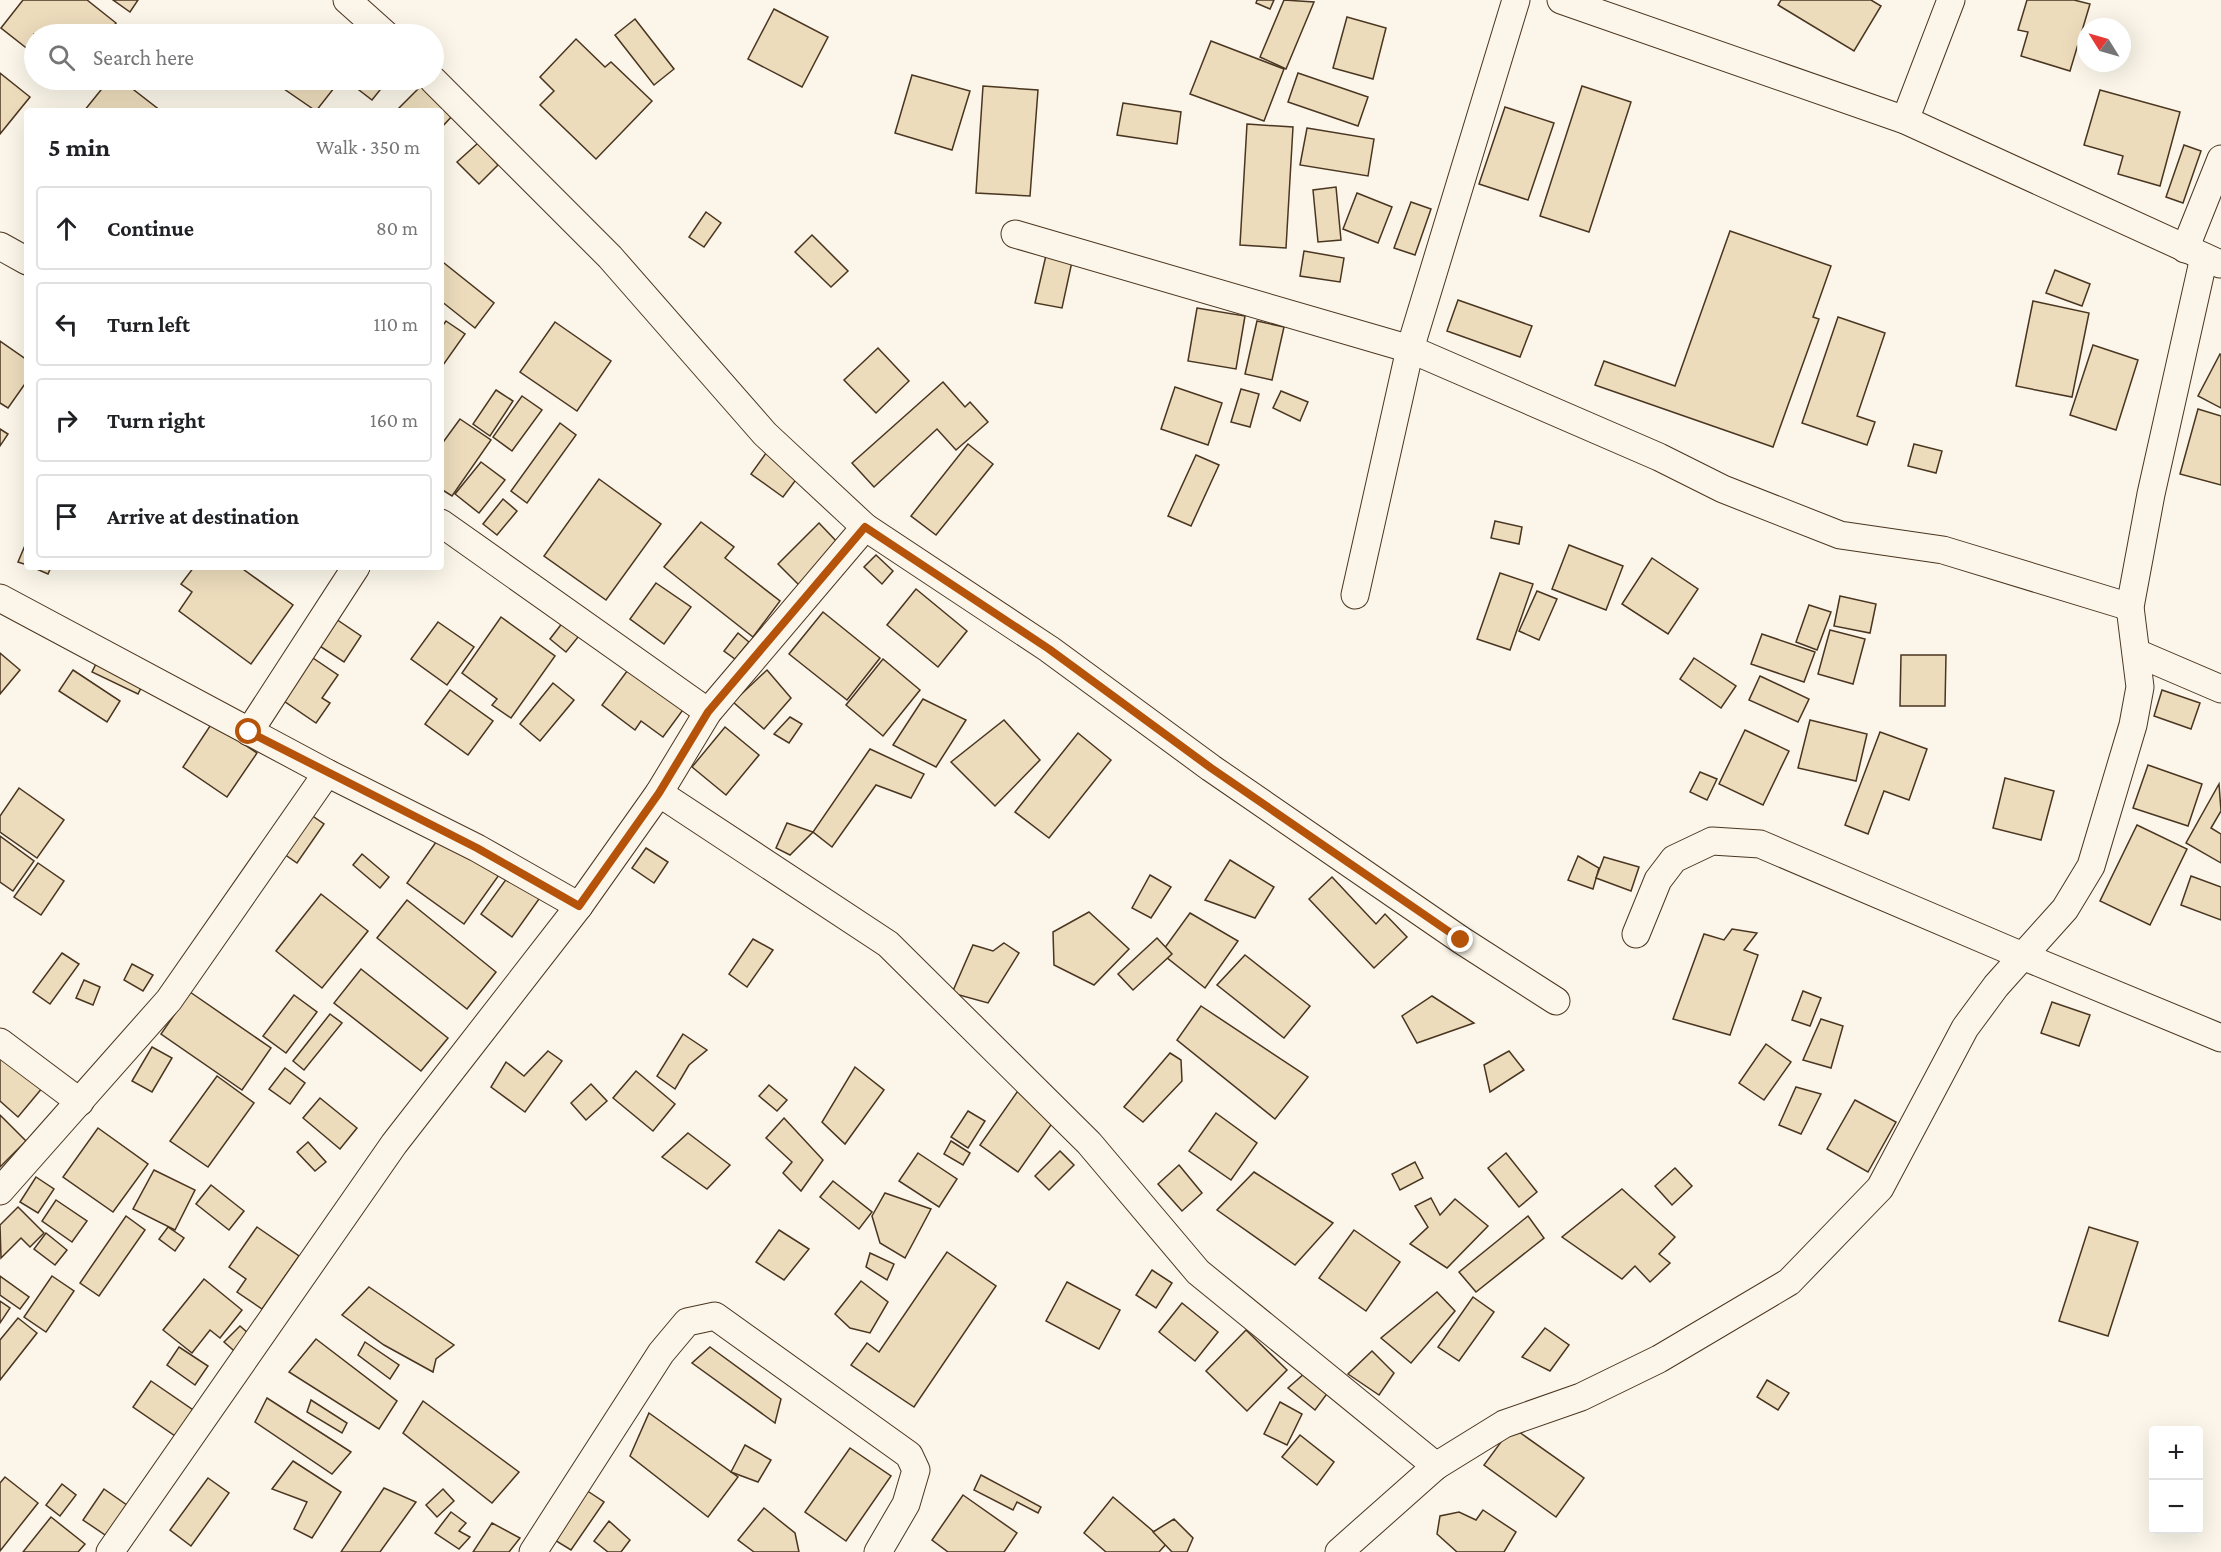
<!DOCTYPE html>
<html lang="en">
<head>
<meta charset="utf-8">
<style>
  body { margin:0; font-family:"Crimson Pro",serif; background:#f6f6f6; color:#202124 }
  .controls { position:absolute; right:18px; bottom:18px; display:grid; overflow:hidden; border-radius:6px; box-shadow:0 6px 24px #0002 }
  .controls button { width:54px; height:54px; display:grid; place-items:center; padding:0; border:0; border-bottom:2px solid #e0e0e0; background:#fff; color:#202124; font:30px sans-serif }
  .compass { position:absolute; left:2077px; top:18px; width:54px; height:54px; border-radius:50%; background:#fff; box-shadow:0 6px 24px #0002; rotate:307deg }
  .stop { position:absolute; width:18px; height:18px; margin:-14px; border:4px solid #b45309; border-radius:50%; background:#fff }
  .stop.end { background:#b45309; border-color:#fff; box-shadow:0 2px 6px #0008 }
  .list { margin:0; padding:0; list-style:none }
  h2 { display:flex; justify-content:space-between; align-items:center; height:78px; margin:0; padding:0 24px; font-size:26px }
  h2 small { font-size:20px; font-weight:400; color:#757577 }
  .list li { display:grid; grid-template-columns:39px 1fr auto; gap:18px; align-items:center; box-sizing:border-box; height:84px; margin:0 12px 12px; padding:0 12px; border:2px solid #e0e0e0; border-radius:6px }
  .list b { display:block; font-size:22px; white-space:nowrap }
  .list em { font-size:20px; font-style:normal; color:#757577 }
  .icon { flex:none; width:33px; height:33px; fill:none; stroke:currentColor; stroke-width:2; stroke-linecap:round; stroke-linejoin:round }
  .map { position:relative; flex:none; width:2221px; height:1552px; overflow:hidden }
  .search { position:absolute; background:#fff; box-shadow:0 6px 24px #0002; left:24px; top:24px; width:420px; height:66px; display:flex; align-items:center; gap:15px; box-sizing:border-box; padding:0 21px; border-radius:33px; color:#757577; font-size:22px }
  .panel { position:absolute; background:#fff; box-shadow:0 6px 24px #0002; left:24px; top:108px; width:420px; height:462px; border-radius:6px }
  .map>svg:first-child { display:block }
  .building { fill:#ecdcbc; stroke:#4a3520; stroke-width:1.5 }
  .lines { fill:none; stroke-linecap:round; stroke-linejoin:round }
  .street-casing { stroke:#4a3520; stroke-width:29 }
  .street { stroke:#fbf6e9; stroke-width:27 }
  .route { stroke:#b45309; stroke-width:8 }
</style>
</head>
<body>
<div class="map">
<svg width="2221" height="1552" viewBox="0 0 2221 1552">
  <rect width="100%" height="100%" fill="#fbf6e9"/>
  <g class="building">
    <polygon points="23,0 87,0 116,23 107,34 34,34 34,54 1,28"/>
    <polygon points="113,0 138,0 130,12"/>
    <polygon points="1257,0 1274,0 1270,9 1256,3"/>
    <polygon points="1284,0 1314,2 1286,69 1260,57"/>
    <polygon points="1781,0 1871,0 1881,6 1854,51 1778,5"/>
    <polygon points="2027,0 2074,0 2090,4 2070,71 2021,56 2028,32 2018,30"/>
    <polygon points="774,9 828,37 802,87 748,59"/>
    <polygon points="1347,17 1386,28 1373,79 1333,68"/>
    <polygon points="635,19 674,69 654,85 615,35"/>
    <polygon points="292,27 303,34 287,34"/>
    <polygon points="576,39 605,67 611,62 652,101 596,159 540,105 554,91 540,77"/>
    <polygon points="1211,41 1284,69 1264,121 1190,94"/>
    <polygon points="0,73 30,97 0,134"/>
    <polygon points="1298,73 1368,97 1358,126 1288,102"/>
    <polygon points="912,75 970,91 952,150 895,133"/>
    <polygon points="109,80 121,80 161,111 84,111"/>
    <polygon points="271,80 333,80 338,83 316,111"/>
    <polygon points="346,80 388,80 372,100"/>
    <polygon points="422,85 453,115 441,128 441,111 396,111"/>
    <polygon points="983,86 1038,90 1030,196 976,193"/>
    <polygon points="1582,86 1631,102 1589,232 1540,216"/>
    <polygon points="2100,90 2180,112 2160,186 2118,174 2123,156 2084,145"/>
    <polygon points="1123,103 1181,112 1177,144 1117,135"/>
    <polygon points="1505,107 1554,123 1528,200 1479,184"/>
    <polygon points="1247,124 1293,127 1286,248 1240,245"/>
    <polygon points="1307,128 1374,139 1368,176 1300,165"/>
    <polygon points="478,143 498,165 479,184 457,162"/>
    <polygon points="2184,145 2201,151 2183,203 2166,197"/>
    <polygon points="1336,187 1341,240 1318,242 1313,190"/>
    <polygon points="1357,193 1392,207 1378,243 1343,229"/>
    <polygon points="1411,202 1431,209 1415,255 1394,248"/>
    <polygon points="706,212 721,223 704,247 689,237"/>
    <polygon points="1730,231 1831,266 1813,317 1819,319 1773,447 1595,385 1604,361 1675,386"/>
    <polygon points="812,235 848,271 831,287 795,252"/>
    <polygon points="1047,251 1073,257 1062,308 1035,303"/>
    <polygon points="1304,251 1344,258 1340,282 1300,276"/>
    <polygon points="444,263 494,303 475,328 441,301 441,266"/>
    <polygon points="2055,270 2090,284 2082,306 2046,293"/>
    <polygon points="1458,300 1532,326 1520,357 1447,331"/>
    <polygon points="2033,301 2089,313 2072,397 2016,386"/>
    <polygon points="1197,308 1245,316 1236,369 1188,361"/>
    <polygon points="1838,317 1885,333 1857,416 1875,422 1867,445 1802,423"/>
    <polygon points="446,321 465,334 441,368 441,328"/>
    <polygon points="1257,321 1284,327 1272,380 1245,374"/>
    <polygon points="555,322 611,361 577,411 520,372"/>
    <polygon points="0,341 27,360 27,381 8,408 0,403"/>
    <polygon points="2093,345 2138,360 2116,430 2070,415"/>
    <polygon points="878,348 909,381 876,413 844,380"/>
    <polygon points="2220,354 2221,355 2221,408 2198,396"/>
    <polygon points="943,382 965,407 970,402 988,422 956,450 937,429 874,487 852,463"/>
    <polygon points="1175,387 1222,403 1208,445 1161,429"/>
    <polygon points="1241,389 1259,394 1250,427 1231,422"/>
    <polygon points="496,390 513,401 490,436 473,424"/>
    <polygon points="1281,391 1308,402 1300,421 1273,408"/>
    <polygon points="522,396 542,410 512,451 493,437"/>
    <polygon points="2198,409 2221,416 2221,485 2180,474"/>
    <polygon points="460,419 491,440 452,496 441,489 441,445"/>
    <polygon points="560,423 576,435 527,503 511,491"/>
    <polygon points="0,429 8,434 0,446"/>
    <polygon points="968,444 993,464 936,535 911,516"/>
    <polygon points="1914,444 1942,451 1936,473 1908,466"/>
    <polygon points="769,449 801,473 783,497 751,474"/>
    <polygon points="1196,455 1219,465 1191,526 1168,516"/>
    <polygon points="481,462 505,480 479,513 455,494"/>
    <polygon points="599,479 661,524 606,600 544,556"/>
    <polygon points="503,499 517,511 497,535 483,524"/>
    <polygon points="1495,521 1522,527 1519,544 1491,538"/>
    <polygon points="701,522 734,547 725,558 780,601 753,637 664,567"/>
    <polygon points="819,523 840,545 799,585 778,564"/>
    <polygon points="26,543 27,544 27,565 18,562"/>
    <polygon points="1569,545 1623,566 1606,610 1552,589"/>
    <polygon points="876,555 893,571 882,584 864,567"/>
    <polygon points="1652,558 1698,589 1668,634 1622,604"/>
    <polygon points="32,567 51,567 48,574"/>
    <polygon points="194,567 240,567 293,605 251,664 179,611 192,592 181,584"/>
    <polygon points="1500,573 1533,584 1510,650 1477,639"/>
    <polygon points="656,583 691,607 664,644 630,619"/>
    <polygon points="916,589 967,631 938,667 887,625"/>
    <polygon points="1537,591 1557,599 1539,640 1519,631"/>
    <polygon points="1840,596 1876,604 1870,633 1834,626"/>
    <polygon points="1809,605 1831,612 1817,650 1796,642"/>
    <polygon points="823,612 880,658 847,700 789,654"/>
    <polygon points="570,613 587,626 566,652 550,639"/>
    <polygon points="330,615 361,636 344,662 312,641"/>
    <polygon points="501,617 555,656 511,718 492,705 497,699 462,673"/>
    <polygon points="438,622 474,647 447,685 411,659"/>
    <polygon points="1830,630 1865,639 1853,684 1818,674"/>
    <polygon points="738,633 749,642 735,659 724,651"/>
    <polygon points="1762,634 1815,652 1804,682 1751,664"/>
    <polygon points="104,648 150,670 138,694 92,672"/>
    <polygon points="0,653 20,670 0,694"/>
    <polygon points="307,654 338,675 322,698 330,703 316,723 278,697"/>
    <polygon points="1901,655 1946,655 1945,706 1900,706"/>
    <polygon points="1694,658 1736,686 1721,708 1680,679"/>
    <polygon points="883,659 920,690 883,736 846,705"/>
    <polygon points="633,663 688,703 663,737 641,721 635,730 602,705"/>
    <polygon points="73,670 120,701 107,722 59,691"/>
    <polygon points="767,670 791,698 764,729 733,702"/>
    <polygon points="1760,676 1809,699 1798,722 1749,700"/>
    <polygon points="553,683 574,700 540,741 520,724"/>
    <polygon points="450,690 493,721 468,755 425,724"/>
    <polygon points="2162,690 2200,703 2191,729 2154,716"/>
    <polygon points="923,699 966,720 936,767 893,745"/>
    <polygon points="790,717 802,724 789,743 774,734"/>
    <polygon points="1004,720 1040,760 995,806 951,762"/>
    <polygon points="1810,720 1867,734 1856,781 1798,768"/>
    <polygon points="212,723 257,753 227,797 183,767"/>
    <polygon points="725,727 759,755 726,795 692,767"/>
    <polygon points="1745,730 1789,751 1763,805 1719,784"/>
    <polygon points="1880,732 1927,749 1909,800 1884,791 1868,834 1845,825"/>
    <polygon points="1078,733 1111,760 1049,838 1015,812"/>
    <polygon points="870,749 924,774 911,798 876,785 832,847 813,832"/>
    <polygon points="2148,765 2202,784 2188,826 2133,808"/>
    <polygon points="1700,772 1717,779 1707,800 1690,792"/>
    <polygon points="2005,778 2054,791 2041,840 1993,828"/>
    <polygon points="2219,784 2221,811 2211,828 2221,834 2221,863 2186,843"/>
    <polygon points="19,788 64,820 37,858 0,832 0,816"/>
    <polygon points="301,808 324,824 297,863 274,847"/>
    <polygon points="787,823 813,832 790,855 776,848"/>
    <polygon points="2137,825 2187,849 2150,925 2100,901"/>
    <polygon points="441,835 499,875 464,924 407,883"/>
    <polygon points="0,836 34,861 13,891 0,882"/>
    <polygon points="646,848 668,862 654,883 632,868"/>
    <polygon points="362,854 389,877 380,888 353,865"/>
    <polygon points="1578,856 1599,868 1593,889 1568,880"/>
    <polygon points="1604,857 1639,867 1631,891 1596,878"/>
    <polygon points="1230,860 1274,887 1255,918 1205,900"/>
    <polygon points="38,863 64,881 41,915 14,897"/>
    <polygon points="518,863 549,885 512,937 481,914"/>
    <polygon points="1150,875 1171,887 1151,918 1132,908"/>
    <polygon points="2191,876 2221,887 2221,920 2181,905"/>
    <polygon points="1332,877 1376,924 1385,914 1407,937 1374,968 1309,899"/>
    <polygon points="321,894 368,931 322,988 276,951"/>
    <polygon points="407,900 496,972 467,1009 377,938"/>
    <polygon points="1089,912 1129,949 1094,985 1054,965 1053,932"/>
    <polygon points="1190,913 1238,941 1205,988 1161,953"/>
    <polygon points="1732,929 1757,933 1744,950 1758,955 1730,1035 1673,1019 1704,934 1724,940"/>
    <polygon points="1157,938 1172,954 1133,990 1118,974"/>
    <polygon points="753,939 773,950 747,987 729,974"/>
    <polygon points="1004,943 1019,953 988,1003 952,993 973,945 993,951"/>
    <polygon points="62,953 79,964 50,1004 33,992"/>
    <polygon points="1245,955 1310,1006 1284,1038 1217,985"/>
    <polygon points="132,964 153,975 143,991 124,980"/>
    <polygon points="361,969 448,1038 421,1071 334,1003"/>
    <polygon points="84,980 100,987 93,1005 76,998"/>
    <polygon points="1803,991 1821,998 1810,1026 1792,1020"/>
    <polygon points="190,992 271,1048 242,1090 161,1034"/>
    <polygon points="294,995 317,1012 286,1053 263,1036"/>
    <polygon points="1432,996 1474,1023 1417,1043 1402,1016"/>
    <polygon points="2052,1002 2090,1015 2079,1046 2041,1033"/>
    <polygon points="1201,1006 1308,1077 1275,1119 1177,1040"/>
    <polygon points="330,1014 342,1023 304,1070 293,1061"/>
    <polygon points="1821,1019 1843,1026 1831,1068 1803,1060"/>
    <polygon points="683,1034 707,1050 689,1065 675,1089 657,1076"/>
    <polygon points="0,1040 48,1081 18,1117 0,1101"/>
    <polygon points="1766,1044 1791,1062 1764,1100 1739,1083"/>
    <polygon points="152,1047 172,1058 152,1092 132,1081"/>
    <polygon points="548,1051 562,1061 525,1112 491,1087 506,1062 524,1076"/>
    <polygon points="1509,1051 1524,1070 1490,1092 1484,1065"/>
    <polygon points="1170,1053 1181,1060 1182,1081 1143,1122 1124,1107"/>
    <polygon points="855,1067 884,1090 845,1144 822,1122"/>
    <polygon points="285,1068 305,1083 290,1104 269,1089"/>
    <polygon points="636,1071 675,1104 653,1131 613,1098"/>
    <polygon points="217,1076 254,1103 208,1167 170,1141"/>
    <polygon points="591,1084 607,1101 586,1120 571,1103"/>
    <polygon points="769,1085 787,1100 777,1111 759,1096"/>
    <polygon points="1022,1085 1060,1112 1018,1172 980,1145"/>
    <polygon points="1796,1087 1821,1094 1801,1134 1779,1125"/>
    <polygon points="320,1098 357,1128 340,1149 303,1118"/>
    <polygon points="1855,1100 1896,1122 1868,1172 1827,1149"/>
    <polygon points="968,1111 985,1121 968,1148 951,1137"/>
    <polygon points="1216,1113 1257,1143 1231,1180 1189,1151"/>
    <polygon points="0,1115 26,1141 0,1167"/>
    <polygon points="784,1118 823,1160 801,1191 783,1173 792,1162 766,1138"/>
    <polygon points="98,1128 148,1164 113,1212 63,1177"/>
    <polygon points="688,1133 730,1165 707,1189 662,1157"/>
    <polygon points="951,1141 970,1153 963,1165 944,1154"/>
    <polygon points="308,1142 326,1162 315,1171 297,1152"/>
    <polygon points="1060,1151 1074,1165 1049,1190 1035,1176"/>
    <polygon points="918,1153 957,1179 939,1207 899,1181"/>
    <polygon points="1506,1153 1537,1192 1519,1207 1488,1168"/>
    <polygon points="1415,1162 1423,1178 1400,1190 1392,1174"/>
    <polygon points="1179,1165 1202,1193 1182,1211 1158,1184"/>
    <polygon points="1675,1168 1692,1186 1672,1205 1655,1186"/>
    <polygon points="154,1170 195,1190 175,1230 133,1209"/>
    <polygon points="1254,1172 1333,1223 1295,1265 1217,1210"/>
    <polygon points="36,1177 54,1189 38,1213 20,1202"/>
    <polygon points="833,1181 872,1212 859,1229 820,1197"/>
    <polygon points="211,1185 244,1211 229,1230 196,1204"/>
    <polygon points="1622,1189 1675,1237 1659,1254 1670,1263 1650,1282 1635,1266 1622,1279 1562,1237"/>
    <polygon points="885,1193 931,1209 905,1258 880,1243 872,1216"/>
    <polygon points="1431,1198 1440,1215 1455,1199 1488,1226 1447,1268 1410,1244 1428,1227 1415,1206"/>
    <polygon points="56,1200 87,1221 72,1242 42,1221"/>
    <polygon points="18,1207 44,1233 30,1247 21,1238 1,1258 0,1225"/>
    <polygon points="126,1216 145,1230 99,1296 80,1283"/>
    <polygon points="1528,1216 1544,1238 1476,1292 1459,1272"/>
    <polygon points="168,1227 184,1238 175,1251 159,1239"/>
    <polygon points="257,1227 299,1256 262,1309 237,1292 246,1279 229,1267"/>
    <polygon points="2089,1227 2138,1242 2108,1336 2059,1321"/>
    <polygon points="779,1230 809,1249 784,1280 756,1262"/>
    <polygon points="1354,1230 1400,1262 1366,1311 1319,1278"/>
    <polygon points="46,1233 67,1250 55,1265 34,1249"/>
    <polygon points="947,1252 996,1286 914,1407 851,1365 867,1343 879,1352"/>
    <polygon points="870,1253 894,1264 887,1280 866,1267"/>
    <polygon points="1152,1270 1172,1283 1156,1308 1136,1295"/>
    <polygon points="0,1276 29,1297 20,1309 0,1295"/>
    <polygon points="52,1276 74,1291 46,1332 24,1317"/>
    <polygon points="204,1279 242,1310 220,1338 210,1330 192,1353 163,1330"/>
    <polygon points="861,1281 888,1302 870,1333 850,1328 835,1314"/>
    <polygon points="1067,1282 1120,1310 1099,1349 1046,1321"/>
    <polygon points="369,1287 454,1345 436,1359 433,1372 384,1345 342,1315"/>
    <polygon points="1437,1292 1455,1311 1411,1363 1381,1338"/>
    <polygon points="1473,1297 1494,1312 1459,1361 1438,1347"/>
    <polygon points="0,1301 10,1308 0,1323"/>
    <polygon points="1182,1303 1218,1332 1195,1361 1159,1332"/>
    <polygon points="18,1318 37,1333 0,1380 0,1340"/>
    <polygon points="240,1326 256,1340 240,1356 224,1342"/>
    <polygon points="1545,1328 1569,1345 1550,1371 1522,1357"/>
    <polygon points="1246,1330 1287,1370 1247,1411 1206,1371"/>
    <polygon points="316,1339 397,1401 379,1429 289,1372"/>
    <polygon points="365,1342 399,1365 390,1379 358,1355"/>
    <polygon points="179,1347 208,1366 195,1385 167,1365"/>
    <polygon points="710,1347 781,1399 775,1423 692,1363"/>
    <polygon points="1372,1351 1394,1373 1379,1395 1348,1374"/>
    <polygon points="1305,1373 1329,1391 1315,1410 1288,1388"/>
    <polygon points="1767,1380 1789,1393 1778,1410 1757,1397"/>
    <polygon points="151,1381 199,1414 181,1440 133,1407"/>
    <polygon points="267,1398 351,1452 332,1474 255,1422"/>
    <polygon points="311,1400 347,1423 342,1433 307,1412"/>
    <polygon points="423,1401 519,1472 492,1503 403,1433"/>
    <polygon points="1280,1402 1302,1414 1287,1445 1264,1434"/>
    <polygon points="649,1413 738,1477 708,1517 630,1456"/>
    <polygon points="1512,1427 1584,1478 1556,1517 1484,1465"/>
    <polygon points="1300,1435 1334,1462 1317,1485 1282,1457"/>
    <polygon points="745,1445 771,1460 758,1482 731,1472"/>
    <polygon points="850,1448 891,1476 846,1541 805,1512"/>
    <polygon points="293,1461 341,1492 312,1538 294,1529 307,1502 272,1489"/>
    <polygon points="981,1475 1041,1507 1038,1513 1017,1502 1013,1510 974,1490"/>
    <polygon points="5,1477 38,1503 0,1551 0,1483"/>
    <polygon points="208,1478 229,1493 191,1546 170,1530"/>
    <polygon points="62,1484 76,1495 60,1516 46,1505"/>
    <polygon points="384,1488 416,1502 380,1552 341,1552"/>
    <polygon points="104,1489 134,1510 114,1541 83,1520"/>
    <polygon points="443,1489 454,1501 437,1517 426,1505"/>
    <polygon points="586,1490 604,1502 571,1550 553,1539"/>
    <polygon points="963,1495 1017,1533 1004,1552 948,1552 932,1540"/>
    <polygon points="1113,1497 1167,1543 1159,1552 1106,1552 1084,1533"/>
    <polygon points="764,1508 795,1533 799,1552 754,1552 738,1540"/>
    <polygon points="1483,1510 1516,1532 1504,1552 1457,1552 1437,1534 1440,1516 1459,1512 1476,1520"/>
    <polygon points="451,1512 466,1523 459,1531 470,1537 459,1549 435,1533"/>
    <polygon points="51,1517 85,1544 78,1552 23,1552"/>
    <polygon points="1174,1519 1193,1538 1187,1552 1172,1552 1153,1532"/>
    <polygon points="609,1521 630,1540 621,1552 608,1552 594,1541"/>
    <polygon points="492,1523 520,1538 509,1552 473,1552"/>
  </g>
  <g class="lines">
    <g class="street-casing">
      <g id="street">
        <polyline points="347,0 385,34"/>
        <polyline points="1561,0 1905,120 2220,264"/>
        <polyline points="433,80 610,257 765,434 865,527 1049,649 1211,768 1461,940 1556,1001"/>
        <polyline points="1905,120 1951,0"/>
        <polyline points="1015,234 1410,349 1659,457 1723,489 1840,535 1943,550 2130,607"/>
        <polyline points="0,246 27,261"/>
        <polyline points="2185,249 2221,159"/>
        <polyline points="441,523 708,712"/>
        <polyline points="1355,595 1410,349 1516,0"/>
        <polyline points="0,598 327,773 477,848 579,906"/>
        <polyline points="2137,653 2221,689"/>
        <polyline points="249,732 356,567"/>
        <polyline points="659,793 888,944 1089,1143 1198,1272 1436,1466"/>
        <polyline points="1636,934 1658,880 1674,859 1712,841 1760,844 2025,957 2221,1038"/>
        <polyline points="0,1042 80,1102"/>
        <polyline points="0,1191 169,1000 327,773"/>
        <polyline points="110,1552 394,1144 579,906 659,793 708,712 865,527"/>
        <polyline points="533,1552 661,1353 687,1322 715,1316 909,1455 916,1470 906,1504 878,1552"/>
        <polyline points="1339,1552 1436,1466 1504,1424 1581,1397 1659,1359 1789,1282 1880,1188 1965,1028 1996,986 2065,909 2091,866 2133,725 2140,687 2130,607 2151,494 2204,257"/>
      </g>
    </g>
    <use href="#street" class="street"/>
  </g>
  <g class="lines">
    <polyline class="route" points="249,732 477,848 579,906 659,793 708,712 865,527 1049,649 1211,768 1461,940"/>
  </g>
</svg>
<div class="controls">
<button>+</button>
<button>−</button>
</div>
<svg class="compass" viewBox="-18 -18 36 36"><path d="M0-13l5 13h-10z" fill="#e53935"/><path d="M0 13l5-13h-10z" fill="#757577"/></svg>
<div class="stop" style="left:249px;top:732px"></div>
<div class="stop end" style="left:1461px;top:940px"></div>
<div class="search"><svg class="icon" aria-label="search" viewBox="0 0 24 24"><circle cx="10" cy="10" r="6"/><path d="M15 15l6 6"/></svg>Search here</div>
<section class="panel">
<h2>5 min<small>Walk · 350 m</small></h2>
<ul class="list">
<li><svg class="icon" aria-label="ahead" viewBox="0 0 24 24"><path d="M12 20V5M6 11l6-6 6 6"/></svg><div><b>Continue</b></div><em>80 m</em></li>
<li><svg class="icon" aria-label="left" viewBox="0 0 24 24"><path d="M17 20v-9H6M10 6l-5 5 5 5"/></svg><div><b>Turn left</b></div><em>110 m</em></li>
<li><svg class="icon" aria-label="right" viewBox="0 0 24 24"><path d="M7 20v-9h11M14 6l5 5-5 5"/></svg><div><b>Turn right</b></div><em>160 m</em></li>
<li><svg class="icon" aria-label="arrive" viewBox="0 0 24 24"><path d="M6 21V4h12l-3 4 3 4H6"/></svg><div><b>Arrive at destination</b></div></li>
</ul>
</section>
</div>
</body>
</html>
